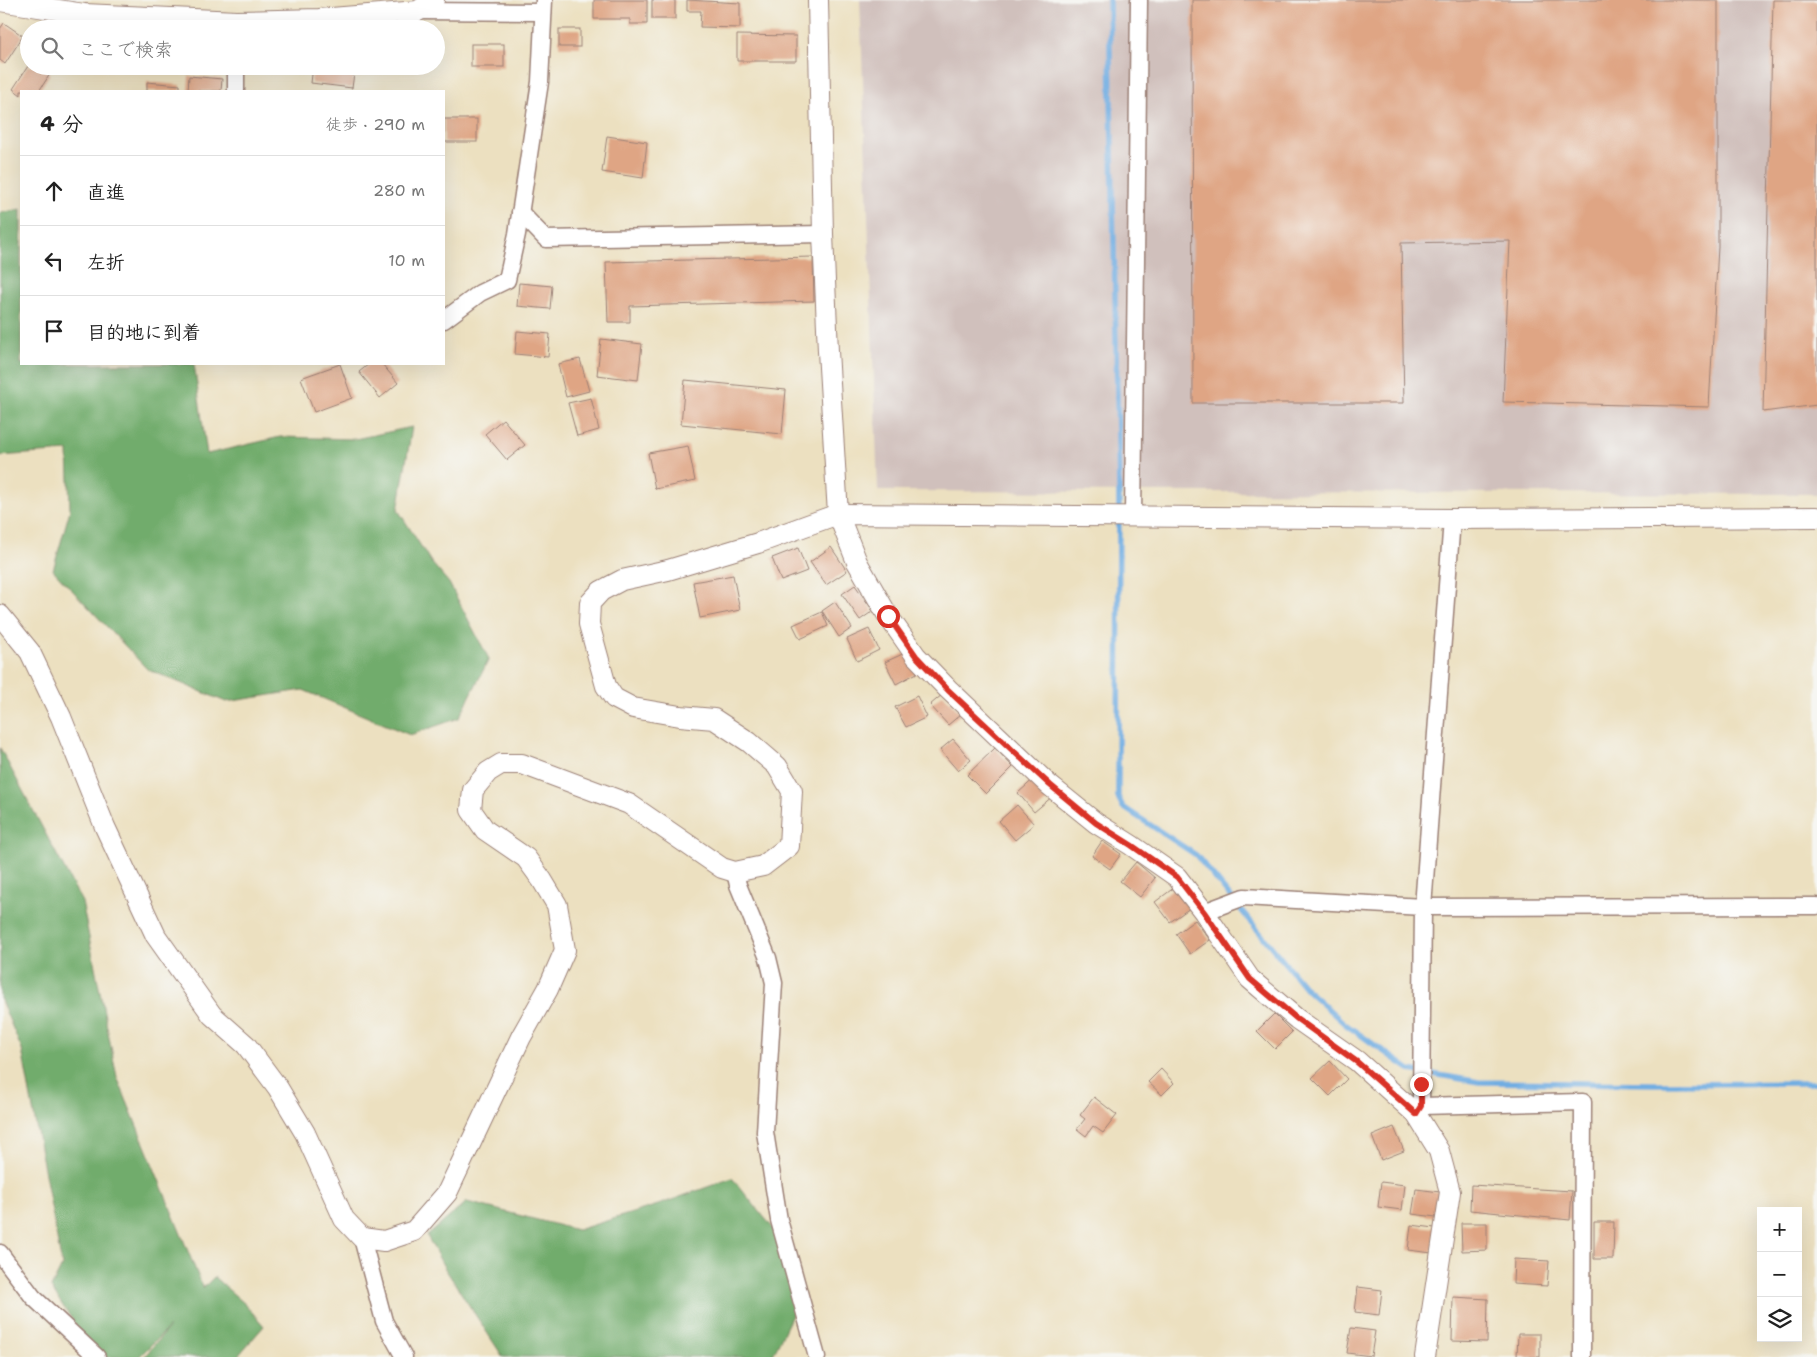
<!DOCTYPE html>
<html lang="ja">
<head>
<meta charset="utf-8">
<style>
  body { margin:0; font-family:"Shantell Sans","Klee One",sans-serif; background:#f6f6f6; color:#222 }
  .controls { position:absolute; right:15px; bottom:15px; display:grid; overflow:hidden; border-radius:0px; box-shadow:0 5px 20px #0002 }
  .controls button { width:45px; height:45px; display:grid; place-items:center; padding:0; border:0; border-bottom:1px solid #e0e0e0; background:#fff; color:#222; font:25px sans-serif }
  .stop { position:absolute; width:15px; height:15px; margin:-11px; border:4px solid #d93025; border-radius:50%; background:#fff }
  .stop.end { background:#d93025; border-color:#fff; box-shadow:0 1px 5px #0008 }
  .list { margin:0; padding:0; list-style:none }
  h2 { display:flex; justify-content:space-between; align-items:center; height:65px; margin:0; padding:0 20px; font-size:21px }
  h2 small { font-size:16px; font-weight:400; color:#767676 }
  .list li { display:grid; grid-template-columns:32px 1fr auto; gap:15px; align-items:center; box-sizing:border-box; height:70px; padding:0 20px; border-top:1px solid #e0e0e0 }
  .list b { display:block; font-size:19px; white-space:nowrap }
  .list em { font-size:16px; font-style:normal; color:#767676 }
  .icon { flex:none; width:28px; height:28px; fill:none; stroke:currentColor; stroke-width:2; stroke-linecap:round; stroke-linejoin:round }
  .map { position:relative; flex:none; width:1817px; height:1357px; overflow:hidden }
  .search { position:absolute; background:#fff; box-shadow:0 5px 20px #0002; left:20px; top:20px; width:425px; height:55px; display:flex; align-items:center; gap:12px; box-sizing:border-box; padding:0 18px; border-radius:28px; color:#767676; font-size:19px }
  .panel { position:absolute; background:#fff; box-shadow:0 5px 20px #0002; left:20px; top:90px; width:425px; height:275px; border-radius:0px }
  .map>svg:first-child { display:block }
  .industrial { fill:#d0c0bc }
  .forest { fill:#71ac6c; stroke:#5e664c }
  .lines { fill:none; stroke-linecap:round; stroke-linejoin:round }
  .stream { stroke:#71ade2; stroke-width:5.5 }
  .building { fill:#dfa584 }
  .minor-casing { stroke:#9b8076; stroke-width:19 }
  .tertiary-casing { stroke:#9b8076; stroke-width:22 }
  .minor { stroke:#fff; stroke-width:16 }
  .tertiary { stroke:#fff; stroke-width:20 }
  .route { stroke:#d93025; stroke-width:6 }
</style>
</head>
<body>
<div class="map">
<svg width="1817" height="1357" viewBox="0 0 1817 1357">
  <rect width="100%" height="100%" fill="#f6f6f2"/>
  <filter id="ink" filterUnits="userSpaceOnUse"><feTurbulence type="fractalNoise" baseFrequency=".02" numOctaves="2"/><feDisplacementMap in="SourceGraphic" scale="10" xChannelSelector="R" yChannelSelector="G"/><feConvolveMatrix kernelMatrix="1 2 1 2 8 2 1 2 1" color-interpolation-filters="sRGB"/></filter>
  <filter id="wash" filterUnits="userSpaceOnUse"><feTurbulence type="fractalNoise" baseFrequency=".0096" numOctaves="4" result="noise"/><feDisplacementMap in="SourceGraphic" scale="20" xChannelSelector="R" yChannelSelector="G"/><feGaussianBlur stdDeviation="1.12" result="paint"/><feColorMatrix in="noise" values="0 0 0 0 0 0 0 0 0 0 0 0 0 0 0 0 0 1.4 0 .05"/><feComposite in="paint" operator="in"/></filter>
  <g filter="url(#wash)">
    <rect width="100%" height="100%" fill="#ece0c0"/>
    <polygon class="industrial" points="860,0 1817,0 1817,494 878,491"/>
    <g class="forest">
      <polygon points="21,209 21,364 194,364 207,454 280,437 355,439 412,427 398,510 431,562 449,583 489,659 459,718 410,735 303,690 226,702 147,669 53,570 70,510 68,451 0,456 0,213"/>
      <polygon points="0,748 82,902 117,1077 203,1288 214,1277 245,1304 264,1326 237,1357 144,1357 169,1327 139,1357 97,1357 51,1288 62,1266 22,1050 0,998"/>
      <polygon points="732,1178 773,1228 801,1296 772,1357 503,1357 444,1267 427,1236 467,1202 577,1230 658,1205"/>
    </g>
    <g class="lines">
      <polyline class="stream" points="1109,0 1119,491 1118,797 1123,807 1196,855 1307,990 1345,1024 1410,1070 1479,1082 1655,1084 1817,1083"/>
    </g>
    <g id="blocks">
      <g class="building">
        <polygon points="594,0 647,0 647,24 630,24 630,19 594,19"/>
        <rect x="652" y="0" width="23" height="19"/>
        <polygon points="687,0 740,3 740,28 700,27 701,11 687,11"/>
        <polygon points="1192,0 1718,0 1718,247 1709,407 1503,402 1510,241 1401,243 1404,403 1193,403"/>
        <polygon points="1773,0 1817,0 1817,405 1763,412"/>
        <polygon points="4,23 23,36 5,64 0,60 0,29"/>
        <polygon points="63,26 76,27 76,29 63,29"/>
        <rect x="559" y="29" width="21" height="18"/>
        <polygon points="737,35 796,36 796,61 737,61"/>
        <rect x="471" y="44" width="33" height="23"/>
        <polygon points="28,66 38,66 50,74 39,91 21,91 21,95 13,89"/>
        <polygon points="313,66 355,66 352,88 311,83"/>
        <polygon points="189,76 222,79 221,91 188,91"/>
        <polygon points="147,82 180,85 180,91 147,91"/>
        <rect x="444" y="119" width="33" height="23"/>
        <polygon points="607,136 647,142 643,178 602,172"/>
        <polygon points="813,257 814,301 630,306 630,322 608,322 606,262"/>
        <polygon points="519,283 552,286 550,309 517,306"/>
        <polygon points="517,331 550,334 548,357 515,354"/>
        <polygon points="601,339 642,344 638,380 597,375"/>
        <polygon points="580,359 589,391 566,397 558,364"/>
        <polygon points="340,364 352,398 314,412 301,378"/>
        <polygon points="369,364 382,364 398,383 380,398 359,372"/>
        <polygon points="685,380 786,390 782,434 681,424"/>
        <polygon points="591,398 599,430 577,436 568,403"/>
        <polygon points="503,419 525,445 507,460 485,434"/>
        <polygon points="688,446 695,481 655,489 648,453"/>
        <polygon points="831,547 847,571 826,585 810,562"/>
        <polygon points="798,548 807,571 781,581 772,558"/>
        <polygon points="733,575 740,610 700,618 693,582"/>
        <polygon points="855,585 873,611 860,620 842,594"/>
        <polygon points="835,602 852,628 839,637 822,611"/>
        <polygon points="822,612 828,626 800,639 793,625"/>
        <polygon points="869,629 879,650 857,661 847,639"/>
        <polygon points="907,652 917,673 896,684 885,662"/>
        <polygon points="943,694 961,714 948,725 930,705"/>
        <polygon points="917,696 927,717 906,727 895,707"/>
        <polygon points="953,739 971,760 958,771 940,750"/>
        <polygon points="995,748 1013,767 986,794 967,775"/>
        <polygon points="1036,777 1053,796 1034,812 1018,793"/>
        <polygon points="1017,805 1034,824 1015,840 999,821"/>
        <polygon points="1102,841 1121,854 1110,869 1092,856"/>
        <polygon points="1136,862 1155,878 1140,897 1120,881"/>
        <polygon points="1175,887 1190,908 1170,922 1155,902"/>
        <polygon points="1195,920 1210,940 1190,954 1176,934"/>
        <polygon points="1274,1014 1292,1032 1275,1049 1257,1031"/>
        <polygon points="1330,1061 1347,1079 1330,1096 1312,1078"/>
        <polygon points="1161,1069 1174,1083 1162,1095 1148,1082"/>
        <polygon points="1094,1097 1117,1115 1103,1133 1093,1126 1086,1136 1077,1129 1085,1119 1080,1115"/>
        <polygon points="1394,1127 1404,1151 1381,1160 1372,1136"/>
        <polygon points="1381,1182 1405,1185 1402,1210 1378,1207"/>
        <polygon points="1471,1185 1572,1191 1570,1220 1470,1210"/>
        <polygon points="1416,1189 1440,1192 1436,1217 1412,1214"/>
        <polygon points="1594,1222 1614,1222 1613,1259 1594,1259"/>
        <polygon points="1461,1223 1487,1223 1487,1250 1462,1251"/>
        <polygon points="1411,1225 1435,1228 1432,1253 1408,1250"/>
        <polygon points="1514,1259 1549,1261 1547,1286 1513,1284"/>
        <polygon points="1358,1287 1382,1290 1379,1315 1355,1312"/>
        <polygon points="1453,1297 1488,1299 1487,1342 1452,1341"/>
        <polygon points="1351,1328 1375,1331 1371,1356 1347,1353"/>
        <polygon points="1518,1334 1540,1334 1540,1357 1517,1357"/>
      </g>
    </g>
  </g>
  <g filter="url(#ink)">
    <use href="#blocks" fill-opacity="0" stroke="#9b8076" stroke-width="1"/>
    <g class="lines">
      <g class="minor-casing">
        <g id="minor">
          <polyline points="418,11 543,12"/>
          <polyline points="236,91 236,66"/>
          <polyline points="520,212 546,239 823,234"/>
          <polyline points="444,320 480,293 507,280 517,234 540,82 544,0"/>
          <polyline points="1133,517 1139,0"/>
          <polyline points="735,872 738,885 768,958 774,983 765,1132 779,1220 817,1357"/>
          <polyline points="1204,912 1244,897 1423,907 1817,906"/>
          <polyline points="1421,1106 1583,1102 1582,1357"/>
          <polyline points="1416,1114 1421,1106 1423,907 1452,519"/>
          <polyline points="362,1238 384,1321 404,1357"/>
          <polyline points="0,1253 33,1297 97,1357"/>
        </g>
      </g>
      <g class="tertiary-casing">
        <g id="tertiary">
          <polyline points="818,0 823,234 828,351 838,514 857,562 888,616 916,656 948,689 1049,785 1096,823 1131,845 1177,877 1204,912 1250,979 1297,1019 1357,1061 1416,1114 1439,1151 1450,1192 1425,1357"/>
          <polyline points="0,1 84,14 237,21 319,19 418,11 434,0"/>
          <polyline points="0,615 30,652 61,717 105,827 156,936 212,1015 246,1045 278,1088 305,1133 344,1219 362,1238 384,1241 414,1231 447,1193 521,1037 548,989 565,950 557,905 542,880 526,858 485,830 471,810 473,790 488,772 501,764 522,764 629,804 722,868 735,872 763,866 789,846 792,791 777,766 749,742 714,719 680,716 633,708 614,698 606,686 589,624 590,603 601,591 622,580 668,570 758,543 838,514 1452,519 1817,517"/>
        </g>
      </g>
      <use href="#minor" class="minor"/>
      <use href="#tertiary" class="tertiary"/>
    </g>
  </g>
  <g class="lines" filter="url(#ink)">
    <polyline class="route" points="888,616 916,656 948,690 1050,785 1096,823 1131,845 1177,877 1204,912 1250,979 1296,1018 1357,1062 1416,1114 1421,1106 1421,1084"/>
  </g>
</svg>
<div class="controls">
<button>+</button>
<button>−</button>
<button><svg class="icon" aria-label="layers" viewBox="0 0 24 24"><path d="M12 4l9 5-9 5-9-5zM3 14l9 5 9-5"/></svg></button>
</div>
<div class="stop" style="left:888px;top:616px"></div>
<div class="stop end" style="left:1421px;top:1084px"></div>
<div class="search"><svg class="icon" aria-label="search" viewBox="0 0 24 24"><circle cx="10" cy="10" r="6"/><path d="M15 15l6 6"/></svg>ここで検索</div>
<section class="panel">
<h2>4 分<small>徒歩 · 290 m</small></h2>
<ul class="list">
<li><svg class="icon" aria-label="ahead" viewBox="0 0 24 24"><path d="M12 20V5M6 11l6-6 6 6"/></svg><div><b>直進</b></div><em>280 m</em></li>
<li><svg class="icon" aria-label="left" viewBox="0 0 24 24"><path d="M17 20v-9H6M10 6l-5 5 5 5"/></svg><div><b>左折</b></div><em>10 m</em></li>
<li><svg class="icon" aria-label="arrive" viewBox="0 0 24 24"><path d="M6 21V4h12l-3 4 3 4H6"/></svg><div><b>目的地に到着</b></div></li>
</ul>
</section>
</div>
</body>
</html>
